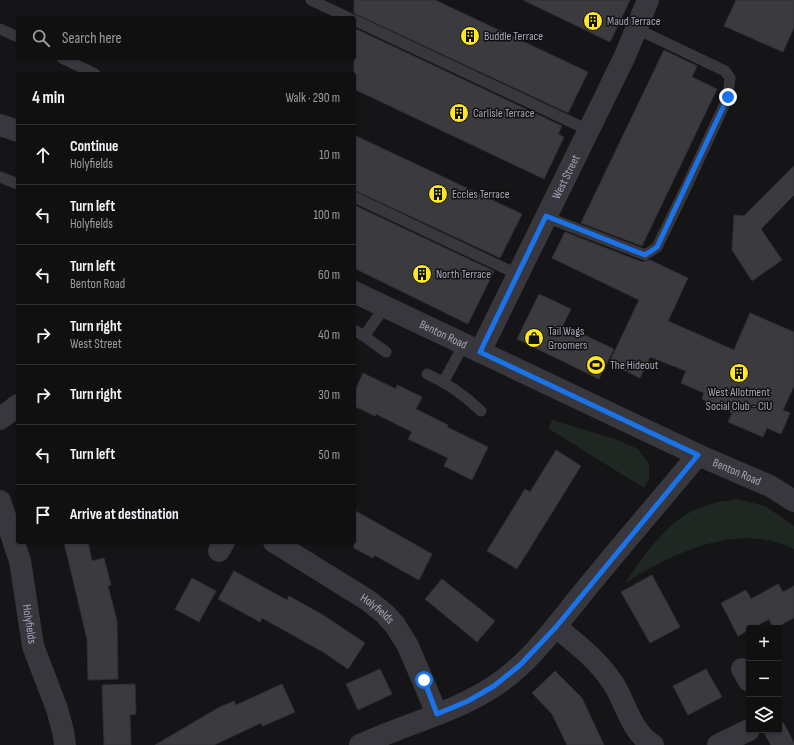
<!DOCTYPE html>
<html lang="en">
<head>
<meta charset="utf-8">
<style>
  body { margin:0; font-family:"Sofia Sans Condensed",sans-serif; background:#19191a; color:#f1f3f6 }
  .controls { position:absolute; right:12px; bottom:12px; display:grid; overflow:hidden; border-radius:4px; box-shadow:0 1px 3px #0004 }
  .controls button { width:36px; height:36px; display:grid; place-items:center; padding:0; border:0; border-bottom:1px solid #303031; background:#101011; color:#f1f3f6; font:20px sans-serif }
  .stop { position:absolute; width:12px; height:12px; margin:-9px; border:3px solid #1a73e8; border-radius:50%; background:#fff }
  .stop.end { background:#1a73e8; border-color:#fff; box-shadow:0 1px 4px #0008 }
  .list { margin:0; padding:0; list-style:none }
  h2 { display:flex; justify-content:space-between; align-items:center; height:52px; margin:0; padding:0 16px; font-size:17px }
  h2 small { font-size:13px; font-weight:400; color:#9c9d9f }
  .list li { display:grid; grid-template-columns:26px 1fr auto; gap:12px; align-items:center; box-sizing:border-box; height:60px; padding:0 16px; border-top:1px solid #303031 }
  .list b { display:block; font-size:15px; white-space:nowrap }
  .list p { margin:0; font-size:13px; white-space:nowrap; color:#9c9d9f }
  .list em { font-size:13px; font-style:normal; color:#9c9d9f }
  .icon { flex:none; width:22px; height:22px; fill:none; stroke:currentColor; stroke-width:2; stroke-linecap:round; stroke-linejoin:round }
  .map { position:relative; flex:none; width:794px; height:745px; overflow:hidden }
  .search { position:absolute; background:#101011; box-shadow:0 1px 3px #0004; left:16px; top:16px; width:340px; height:44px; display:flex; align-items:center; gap:10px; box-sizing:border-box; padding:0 14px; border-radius:4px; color:#9c9d9f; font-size:15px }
  .panel { position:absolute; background:#101011; box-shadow:0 1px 3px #0004; left:16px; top:72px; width:340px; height:472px; border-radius:4px }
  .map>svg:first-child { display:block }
  .green { fill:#1e2721 }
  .building { fill:#3a3a3f; stroke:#302f33 }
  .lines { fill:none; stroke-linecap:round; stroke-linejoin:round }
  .service { stroke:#38373e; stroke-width:11 }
  .minor { stroke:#38373e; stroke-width:22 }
  .route { stroke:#1a73e8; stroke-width:5 }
  .labels { text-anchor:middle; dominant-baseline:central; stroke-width:3; stroke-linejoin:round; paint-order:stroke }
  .poi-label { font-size:12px; fill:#a6a7b8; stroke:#101012; text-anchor:start }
  .street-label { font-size:12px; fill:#a6a7b8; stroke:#101012 }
</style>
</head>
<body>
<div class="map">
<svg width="794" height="745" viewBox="0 0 794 745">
  <rect width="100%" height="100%" fill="#151517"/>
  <g class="green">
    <polygon points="552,420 618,440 638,449 649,464 649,479 644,488 549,429"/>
    <path d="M 738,499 L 765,506 L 794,526 L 794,549 C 738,521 673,553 625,583 C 648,551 670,514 711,504 C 720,501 729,501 738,499 Z"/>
  </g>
  <g class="building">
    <polygon points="354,0 435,0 588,72 568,113 354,13"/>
    <polygon points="523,0 630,0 610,42"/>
    <polygon points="736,0 794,0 794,27 783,52 724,26"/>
    <polygon points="354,28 562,126 558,134 564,137 544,179 354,89"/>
    <polygon points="664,50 697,66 692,77 717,89 642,246 581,223"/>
    <polygon points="354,135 522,214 500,258 354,190"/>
    <polygon points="794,166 794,195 761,229 782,260 752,281 732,250 734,215 744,216"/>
    <polygon points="354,205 494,271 468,324 354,268"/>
    <polygon points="565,232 642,262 650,260 688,278 668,321 734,350 750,313 794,332 794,386 783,410 790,413 781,434 767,428 763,437 728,422 732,413 702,399 704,393 681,383 686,371 650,357 640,378 609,363 639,300 552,258"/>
    <polygon points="539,294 571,309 563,325 614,349 599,379 517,339"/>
    <polygon points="363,373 396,389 397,385 422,397 416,409 448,425 447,427 488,447 472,480 444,466 448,458 408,439 412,432 376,414 375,416 354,406 354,393"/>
    <polygon points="556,450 581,466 517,569 487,551 525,489 530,492"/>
    <polygon points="354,510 432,554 419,580 374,555 373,558 354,548"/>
    <polygon points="64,542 88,542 92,561 104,558 111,585 108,586 117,621 118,679 88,680 87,639"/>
    <polygon points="234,571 287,600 289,596 323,615 365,643 348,669 323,652 262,618 260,622 218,599"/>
    <polygon points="652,575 680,627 650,643 621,592"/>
    <polygon points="192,578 216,591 199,622 175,609"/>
    <polygon points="442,579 495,621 477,642 425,599"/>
    <polygon points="778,584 783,592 794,586 794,618 775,628 773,628 769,619 753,628 749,628 749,630 738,636 721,603 746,590 751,599"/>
    <polygon points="380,669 392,694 358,710 346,684"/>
    <polygon points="706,669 722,697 688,715 673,686"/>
    <polygon points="555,671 582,698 604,745 567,745 552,714 532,693"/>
    <polygon points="135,684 136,714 130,715 131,745 104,745 102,685"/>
    <polygon points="282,684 295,712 263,726 261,723 214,745 155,745 218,708 234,701 236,705"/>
  </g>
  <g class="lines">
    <g class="service">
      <polyline points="311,0 349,18"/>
      <polyline points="354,20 588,130"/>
      <polyline points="0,29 18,37"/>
      <polyline points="62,58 95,74"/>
      <polyline points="0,177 18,184"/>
      <polyline points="354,197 519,275"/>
      <polyline points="546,217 645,255 657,247 683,194 728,97 730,78 725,71 637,29"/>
      <polyline points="354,330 364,336 386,352"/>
      <polyline points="364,336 385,307"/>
      <path d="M 427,374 C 448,383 464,395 481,411"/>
      <polyline points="444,381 464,344"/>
    </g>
    <g class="minor">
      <polyline points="0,125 18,131"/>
      <path id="s1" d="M 354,292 L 698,455 L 770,486 L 794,501"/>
      <path id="s2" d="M 480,352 L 625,56 L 648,0"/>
      <polyline points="0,419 18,405"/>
      <path id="s3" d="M 0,501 L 20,561 L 33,646 L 57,709 L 63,731 L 65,745"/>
      <path id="s4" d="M 274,542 L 369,601 L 385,614 L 395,625 L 408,646 L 437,714"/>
      <polyline points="219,551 224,542"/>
      <path d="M 556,627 C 577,644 598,660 613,683 C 626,703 631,732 653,745"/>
      <polyline points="742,669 749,681"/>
      <polyline points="775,730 783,745"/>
      <path d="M 360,745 C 403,725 453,713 493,687 C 529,664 555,627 581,595 C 619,548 659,502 698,455"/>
      <polyline points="718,745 749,730"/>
    </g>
  </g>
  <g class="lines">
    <polyline class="route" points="424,680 437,714 468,701 494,686 520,665 556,627 698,455 480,352 546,216 645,255 657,247 728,97"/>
  </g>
  <defs>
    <g id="building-disc" transform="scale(1)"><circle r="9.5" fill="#ffe725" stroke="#101012"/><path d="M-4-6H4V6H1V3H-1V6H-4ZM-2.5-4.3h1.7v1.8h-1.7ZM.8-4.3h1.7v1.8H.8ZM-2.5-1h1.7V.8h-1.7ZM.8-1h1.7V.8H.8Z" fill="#111"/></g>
    <g id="shop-disc" transform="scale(1)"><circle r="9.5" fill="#ffe725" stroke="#101012"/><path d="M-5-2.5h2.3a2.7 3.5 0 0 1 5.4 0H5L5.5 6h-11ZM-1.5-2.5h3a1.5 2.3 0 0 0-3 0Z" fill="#111"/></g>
    <g id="stadium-disc" transform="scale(1)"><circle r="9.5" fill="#ffe725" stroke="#101012"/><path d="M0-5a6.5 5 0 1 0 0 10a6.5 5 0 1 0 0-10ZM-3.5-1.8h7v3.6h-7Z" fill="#111"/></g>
  </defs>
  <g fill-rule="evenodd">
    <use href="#building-disc" x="593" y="21"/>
    <use href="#building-disc" x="470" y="36"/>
    <use href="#building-disc" x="459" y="113"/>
    <use href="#building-disc" x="438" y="194"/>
    <use href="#building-disc" x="422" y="274"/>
    <use href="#shop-disc" x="534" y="338"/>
    <use href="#stadium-disc" x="596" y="365"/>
    <use href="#building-disc" x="739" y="373"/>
  </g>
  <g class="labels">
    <g class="poi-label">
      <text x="607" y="21">Maud Terrace</text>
      <text x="484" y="36">Buddle Terrace</text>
      <text x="473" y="113">Carlisle Terrace</text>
      <text x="452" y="194">Eccles Terrace</text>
      <text x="436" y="274">North Terrace</text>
      <text x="548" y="331">Tail Wags<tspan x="548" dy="14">Groomers</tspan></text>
      <text x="610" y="365">The Hideout</text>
      <text x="739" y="392" text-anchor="middle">West Allotment<tspan x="739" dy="14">Social Club - CIU</tspan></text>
    </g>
    <g class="street-label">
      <text stroke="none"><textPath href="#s2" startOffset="195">West Street</textPath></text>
      <text stroke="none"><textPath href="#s1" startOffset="99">Benton Road</textPath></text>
      <text stroke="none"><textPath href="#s1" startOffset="423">Benton Road</textPath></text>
      <text stroke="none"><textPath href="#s4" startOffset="123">Holyfields</textPath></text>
      <text stroke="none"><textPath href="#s3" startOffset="127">Holyfields</textPath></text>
    </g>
  </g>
</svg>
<div class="controls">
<button>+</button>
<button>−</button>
<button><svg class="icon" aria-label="layers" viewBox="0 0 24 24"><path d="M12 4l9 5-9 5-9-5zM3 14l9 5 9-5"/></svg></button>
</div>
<div class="stop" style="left:424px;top:680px"></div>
<div class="stop end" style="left:728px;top:97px"></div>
<div class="search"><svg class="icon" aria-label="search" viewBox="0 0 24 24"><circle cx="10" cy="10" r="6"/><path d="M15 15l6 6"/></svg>Search here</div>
<section class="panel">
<h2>4 min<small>Walk · 290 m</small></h2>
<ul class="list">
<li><svg class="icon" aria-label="ahead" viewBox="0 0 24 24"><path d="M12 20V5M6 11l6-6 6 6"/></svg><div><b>Continue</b><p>Holyfields</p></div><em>10 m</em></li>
<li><svg class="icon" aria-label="left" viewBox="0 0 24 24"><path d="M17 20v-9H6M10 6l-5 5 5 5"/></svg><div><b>Turn left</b><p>Holyfields</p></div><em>100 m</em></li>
<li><svg class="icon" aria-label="left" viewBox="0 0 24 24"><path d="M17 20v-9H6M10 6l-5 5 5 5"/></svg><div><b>Turn left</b><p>Benton Road</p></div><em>60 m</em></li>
<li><svg class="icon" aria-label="right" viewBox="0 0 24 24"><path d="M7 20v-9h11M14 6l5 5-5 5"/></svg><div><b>Turn right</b><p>West Street</p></div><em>40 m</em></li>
<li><svg class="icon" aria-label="right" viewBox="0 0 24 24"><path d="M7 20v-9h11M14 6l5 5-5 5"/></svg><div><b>Turn right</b></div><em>30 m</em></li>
<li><svg class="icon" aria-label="left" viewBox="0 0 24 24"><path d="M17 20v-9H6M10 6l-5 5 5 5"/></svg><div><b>Turn left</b></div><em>50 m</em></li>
<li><svg class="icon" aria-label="arrive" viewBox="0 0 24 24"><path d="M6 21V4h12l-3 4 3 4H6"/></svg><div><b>Arrive at destination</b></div></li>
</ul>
</section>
</div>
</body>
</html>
